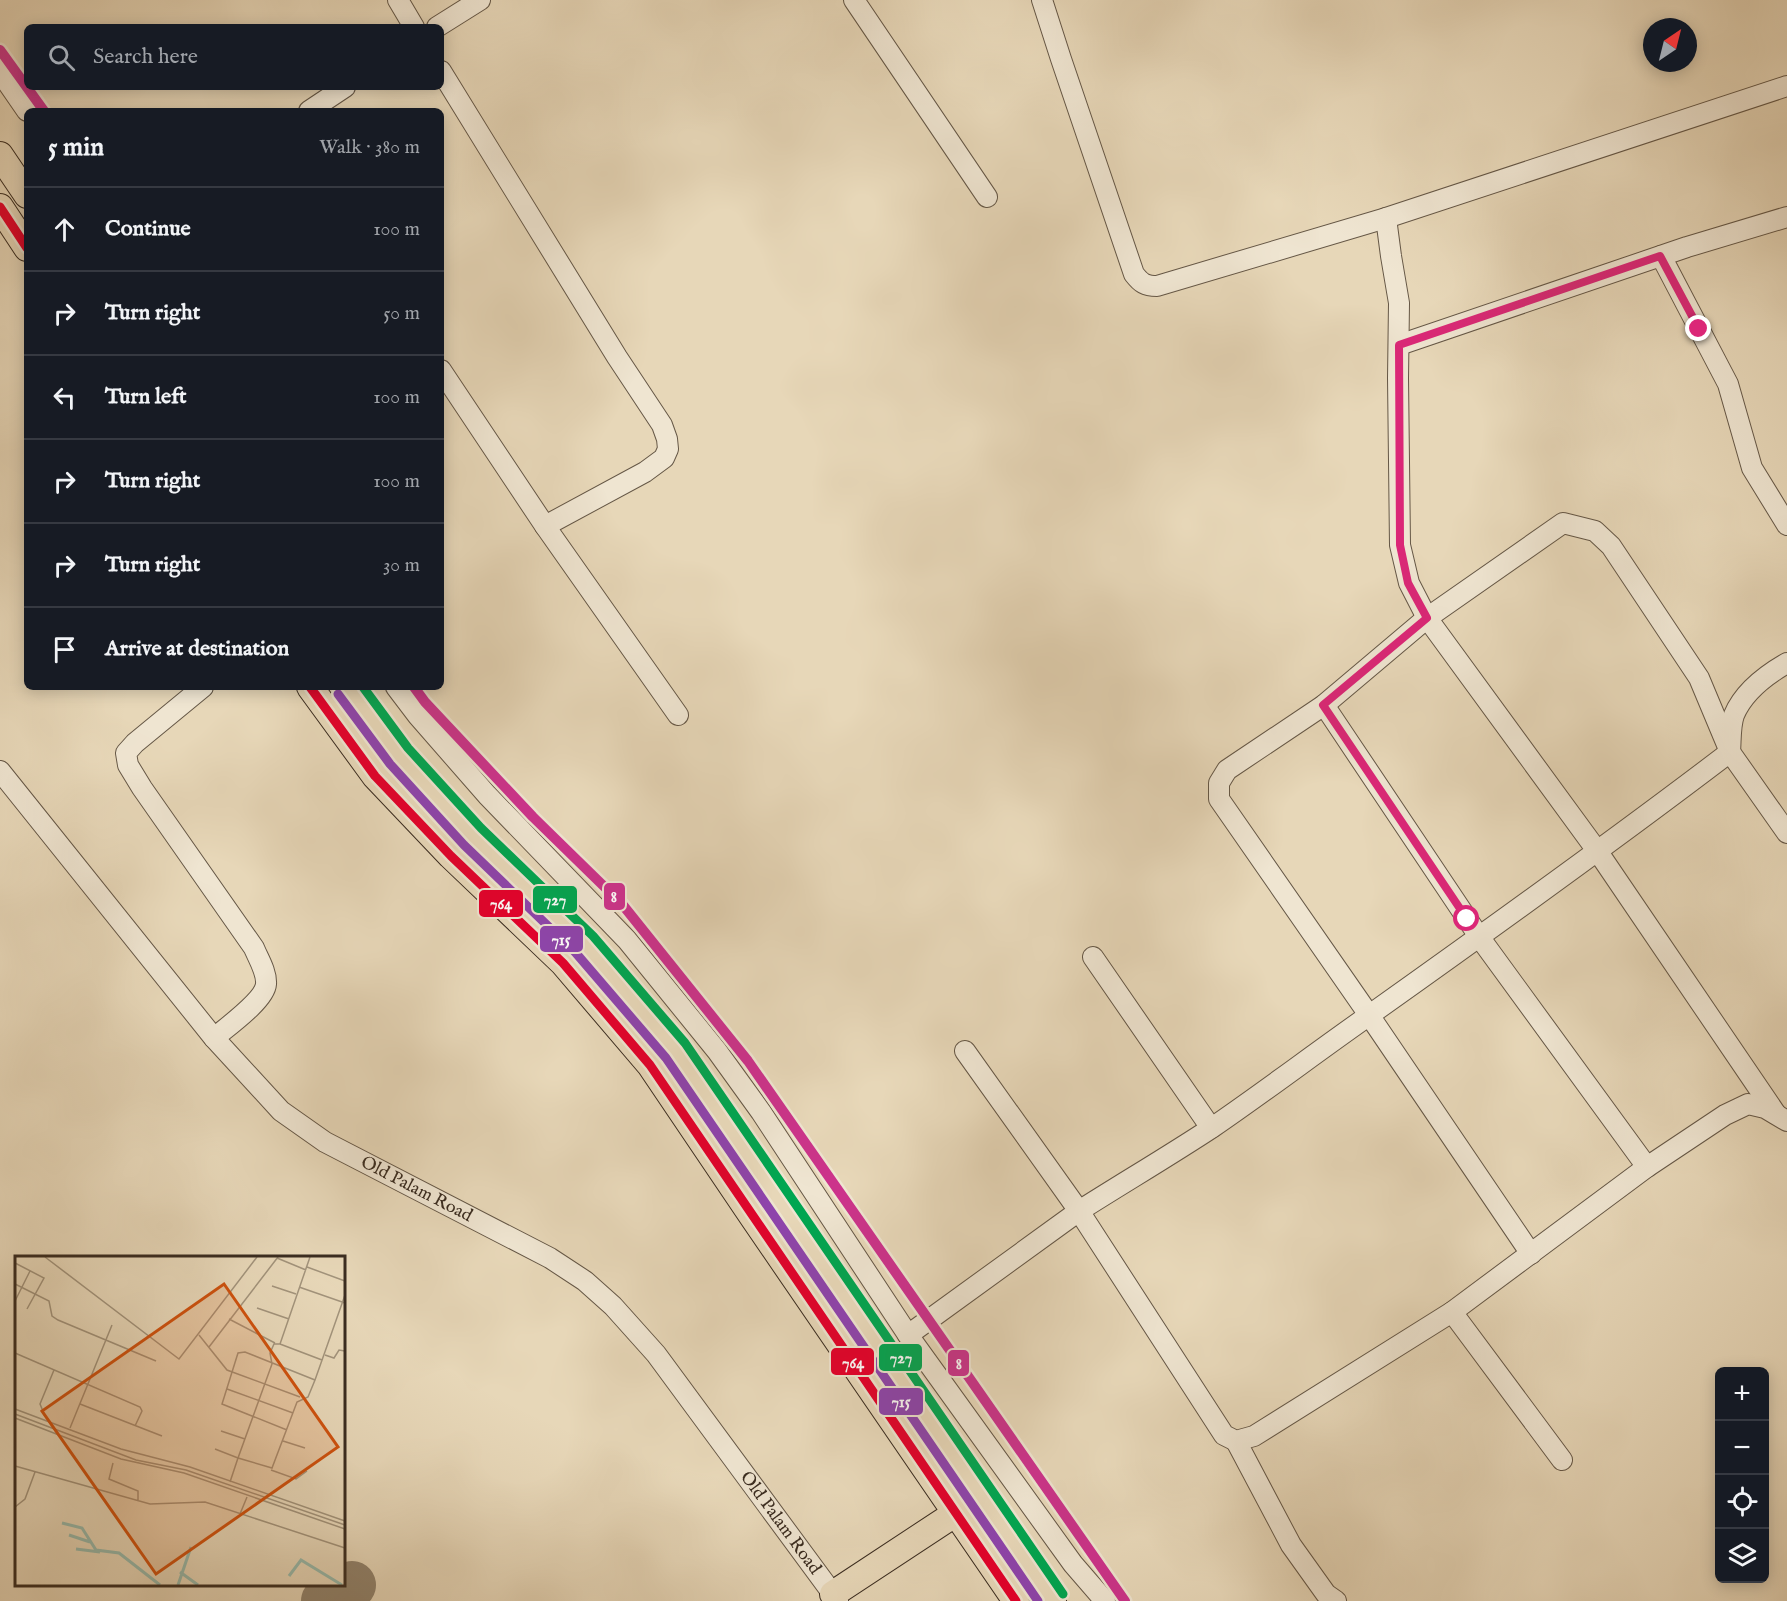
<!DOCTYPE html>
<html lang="en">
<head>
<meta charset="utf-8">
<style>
  body { margin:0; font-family:"IM FELL English",serif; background:#242831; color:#f1f3f6 }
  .controls { position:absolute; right:18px; bottom:18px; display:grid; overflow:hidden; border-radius:9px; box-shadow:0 3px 15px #0003 }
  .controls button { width:54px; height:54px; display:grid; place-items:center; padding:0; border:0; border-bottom:2px solid #363941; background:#171b24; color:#f1f3f6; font:30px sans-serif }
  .compass { position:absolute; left:1643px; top:18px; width:54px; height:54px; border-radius:50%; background:#171b24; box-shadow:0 3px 15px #0003; rotate:35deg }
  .stop { position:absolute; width:18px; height:18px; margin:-14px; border:4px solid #db2777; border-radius:50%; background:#fff }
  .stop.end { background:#db2777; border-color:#fff; box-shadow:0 2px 6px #0008 }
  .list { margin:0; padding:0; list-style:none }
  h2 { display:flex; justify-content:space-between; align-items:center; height:78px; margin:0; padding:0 24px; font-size:26px }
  h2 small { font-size:20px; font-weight:400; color:#9ea1a6 }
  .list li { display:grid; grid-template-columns:39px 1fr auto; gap:18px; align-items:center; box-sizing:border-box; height:84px; padding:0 24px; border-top:2px solid #363941 }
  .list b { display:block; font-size:22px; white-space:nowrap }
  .list em { font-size:20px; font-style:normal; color:#9ea1a6 }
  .icon { flex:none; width:33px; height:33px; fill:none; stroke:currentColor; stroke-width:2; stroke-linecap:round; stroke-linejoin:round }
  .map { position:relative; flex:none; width:1787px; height:1601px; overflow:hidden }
  .search { position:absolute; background:#171b24; box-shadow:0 3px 15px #0003; left:24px; top:24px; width:420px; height:66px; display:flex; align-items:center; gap:15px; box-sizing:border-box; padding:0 21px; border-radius:9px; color:#9ea1a6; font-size:22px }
  .panel { position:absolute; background:#171b24; box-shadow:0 3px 15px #0003; left:24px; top:108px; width:420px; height:582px; border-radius:9px }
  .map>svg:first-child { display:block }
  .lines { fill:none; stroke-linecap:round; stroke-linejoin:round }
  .taxiway { stroke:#90826c; stroke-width:48 }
  .minor-casing { stroke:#655746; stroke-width:22 }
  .major-casing { stroke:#3a2c20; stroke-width:28 }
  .minor { stroke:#efe5d1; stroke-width:20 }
  .major { stroke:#e7d7b8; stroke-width:26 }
  .bus-1-casing { stroke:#efe5d1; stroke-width:14 }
  .bus-2-casing { stroke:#efe5d1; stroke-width:14 }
  .bus-3-casing { stroke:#efe5d1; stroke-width:14 }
  .bus-1 { stroke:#e4002b; stroke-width:9 }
  .bus-2 { stroke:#8e44ad; stroke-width:9 }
  .bus-3 { stroke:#00a651; stroke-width:9 }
  .metro-1-casing { stroke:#efe5d1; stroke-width:15 }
  .metro-1 { stroke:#cc338b; stroke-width:10 }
  .route { stroke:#db2777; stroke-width:8 }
  .labels { text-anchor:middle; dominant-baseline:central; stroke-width:5; stroke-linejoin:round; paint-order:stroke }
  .street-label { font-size:18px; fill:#3a2c20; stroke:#efe5d1 }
  .inset-river { fill:none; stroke:#97baac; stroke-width:3 }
  .inset-road { fill:none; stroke:#a2937b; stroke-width:1.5 }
  .view { fill:#ce520f; fill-opacity:0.15; stroke:#ce520f; stroke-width:3 }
  .inset-edge { fill:none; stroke:#3a2c20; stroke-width:3 }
  .line-badge { stroke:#efe5d1; stroke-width:2 }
  .badge-label { font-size:16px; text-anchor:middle; font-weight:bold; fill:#fff }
</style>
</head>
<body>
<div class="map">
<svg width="1787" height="1601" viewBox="0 0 1787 1601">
  <rect width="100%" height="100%" fill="#e7d7b8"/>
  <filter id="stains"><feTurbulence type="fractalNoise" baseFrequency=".00333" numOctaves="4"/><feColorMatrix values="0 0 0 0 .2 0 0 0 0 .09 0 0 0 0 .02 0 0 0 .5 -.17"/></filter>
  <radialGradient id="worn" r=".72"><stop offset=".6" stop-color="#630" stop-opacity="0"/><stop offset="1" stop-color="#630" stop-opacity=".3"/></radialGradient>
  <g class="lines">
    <polyline class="taxiway" points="325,1601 352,1585"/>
    <g class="minor-casing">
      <g id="minor">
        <polyline points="398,0 414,27"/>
        <polyline points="854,0 987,197"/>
        <path d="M 1042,0 L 1061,59 L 1134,274 C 1141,283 1145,286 1157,286 L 1386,218 L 1787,86"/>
        <polyline points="437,27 480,0"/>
        <polyline points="441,71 617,357 662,425 667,439 668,449 664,458 645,472 545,526"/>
        <polyline points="0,72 27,111"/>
        <polyline points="309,111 345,87"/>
        <polyline points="1386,218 1391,256 1399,303 1398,378 1400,545 1409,583 1427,618 1598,852 1776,1114"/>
        <polyline points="1661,256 1728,384 1752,468 1787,525"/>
        <polyline points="1399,345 1687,247 1787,217"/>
        <polyline points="441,370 545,526 678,715"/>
        <path d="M 203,687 L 135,743 L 126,753 L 128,765 L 142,788 L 254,948 C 258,958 267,972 266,984 C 265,1000 227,1027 214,1038"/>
        <polyline points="396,687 418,716 487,795 627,940 717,1051 761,1112 908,1335 1073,1564 1105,1601"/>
        <polyline points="1324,705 1480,938 1647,1167"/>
        <path id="s1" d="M 0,771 L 214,1038 L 281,1111 L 325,1142 L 550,1258 L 585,1281 L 613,1306 L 656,1354 L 838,1601"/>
        <polyline points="1093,957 1211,1128"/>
        <path d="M 965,1051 L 1079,1211 C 1123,1183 1169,1156 1213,1127 C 1267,1090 1318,1051 1371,1014 C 1492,928 1612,842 1730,752 C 1731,741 1730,726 1734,715 C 1744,691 1766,675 1787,663"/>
        <polyline points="1531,1254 1369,1015 1219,799 1219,783 1227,770 1324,705 1427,618 1563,523 1595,531 1611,546 1699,678 1730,752 1787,833"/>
        <polyline points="1452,1312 1562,1460"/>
        <polyline points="908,1335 1079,1211 1224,1435 1236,1441 1254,1436 1452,1312 1647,1167 1725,1115 1748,1104 1765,1108 1787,1121"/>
        <polyline points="1236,1441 1291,1545 1326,1594 1336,1601"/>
      </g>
    </g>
    <g class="major-casing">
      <g id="major">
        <polyline points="0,155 27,195"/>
        <polyline points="0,207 27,248"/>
        <polyline points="310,687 375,776 451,856 563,963 650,1065 752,1216 1016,1601"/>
        <polyline points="348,687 399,756 472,836 584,944 676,1051 1053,1601"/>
        <polyline points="833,1594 956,1513"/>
      </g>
    </g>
    <use href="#minor" class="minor"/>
    <use href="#major" class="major"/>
    <g class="bus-1-casing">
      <g id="bus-1">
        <polyline points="0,207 27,248"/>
        <polyline points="310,687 375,776 451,856 563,963 650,1065 1016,1601"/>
      </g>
    </g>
    <g class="bus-2-casing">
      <polyline id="bus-2" points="338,694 390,764 464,845 575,952 666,1058 1038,1601"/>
    </g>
    <g class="bus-3-casing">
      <polyline id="bus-3" points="363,687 408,748 481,828 593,936 685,1043 1063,1594"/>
    </g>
    <use href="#bus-1" class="bus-1"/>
    <use href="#bus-2" class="bus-2"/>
    <use href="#bus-3" class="bus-3"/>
    <g class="metro-1-casing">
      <g id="metro-1">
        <polyline points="0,50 44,111"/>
        <polyline points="414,687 425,702 533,817 622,904 748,1061 1125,1601"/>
      </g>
    </g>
    <use href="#metro-1" class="metro-1"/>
  </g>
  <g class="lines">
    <polyline class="route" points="1467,919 1323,705 1427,618 1408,583 1400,545 1399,345 1660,256 1699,329"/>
  </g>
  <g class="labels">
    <g class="street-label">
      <text stroke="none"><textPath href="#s1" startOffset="598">Old Palam Road</textPath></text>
      <text stroke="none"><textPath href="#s1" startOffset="1102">Old Palam Road</textPath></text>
    </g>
  </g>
  <g transform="translate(15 1256)">
    <rect width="330" height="330" fill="#e7d7b8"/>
    <path class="inset-river" d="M 47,267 L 67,272 L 81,294 L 104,297 L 145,329M 54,279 L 75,286M 61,293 L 85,296M 165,316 L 183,329M 274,320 L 286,304 L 327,329M 163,329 L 176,291"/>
    <path class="inset-road" d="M 30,1 L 164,103 L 242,1M 295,1 L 265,88 L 307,104M 262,2 L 291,14M 0,7 L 29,22 L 12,53M 292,11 L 330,25M 0,28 L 34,45 L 37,60 L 43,64 L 141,105M 257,30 L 281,38M 284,31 L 330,47M 0,45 L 15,15M 242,52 L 274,63M 214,63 L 260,87M 184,79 L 212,114 L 285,141M 194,91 L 263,1M 0,97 L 125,151 L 127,155 L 120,170M 310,99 L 319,102 L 324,94 L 330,95M 212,133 L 278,157M 65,148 L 147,180M 0,153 L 106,193 L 175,211 L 330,265M 0,158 L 121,204 L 171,214 L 330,269M 30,160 L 25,148 L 39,114M 0,162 L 106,203 L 169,217 L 330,273M 55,172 L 97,69M 272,174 L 207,148 L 223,97 L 230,96 L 300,124M 206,175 L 230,183M 268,185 L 290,192M 200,193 L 223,202 L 257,108 L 255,97 L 259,88 L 265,88M 98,207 L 94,223 L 123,235 L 123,245M 0,210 L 135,248 L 190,246 L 330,292M 256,214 L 281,223 L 292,215M 215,226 L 223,202 L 257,212 L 282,146 L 293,141 L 300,124 L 330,39M 0,251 L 10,243 L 20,216M 225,258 L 232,241"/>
    <path class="view" d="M 209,28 L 323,191 L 141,318 L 27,155 Z"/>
    <rect width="330" height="330" class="inset-edge"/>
  </g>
  <g class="line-badge">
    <rect x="603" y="882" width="23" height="29" rx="6" fill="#cc338b"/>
    <rect x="532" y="885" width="46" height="29" rx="6" fill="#00a651"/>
    <rect x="478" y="889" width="46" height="29" rx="6" fill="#e4002b"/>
    <rect x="539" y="925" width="45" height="28" rx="6" fill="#8e44ad"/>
    <rect x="878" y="1343" width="45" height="29" rx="6" fill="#00a651"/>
    <rect x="830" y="1347" width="45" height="29" rx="6" fill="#e4002b"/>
    <rect x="947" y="1349" width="23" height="28" rx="6" fill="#cc338b"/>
    <rect x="878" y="1387" width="46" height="29" rx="6" fill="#8e44ad"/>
  </g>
  <g class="badge-label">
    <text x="614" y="902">8</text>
    <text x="555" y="905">727</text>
    <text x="501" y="909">764</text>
    <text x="561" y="945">715</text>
    <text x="901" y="1363">727</text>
    <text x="853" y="1368">764</text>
    <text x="959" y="1369">8</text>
    <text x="901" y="1407">715</text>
  </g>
  <rect width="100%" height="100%" filter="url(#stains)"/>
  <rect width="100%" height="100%" fill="url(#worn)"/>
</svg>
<div class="controls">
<button>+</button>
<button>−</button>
<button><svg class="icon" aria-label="locate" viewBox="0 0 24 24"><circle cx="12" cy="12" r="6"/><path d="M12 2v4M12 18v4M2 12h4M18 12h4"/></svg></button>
<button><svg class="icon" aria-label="layers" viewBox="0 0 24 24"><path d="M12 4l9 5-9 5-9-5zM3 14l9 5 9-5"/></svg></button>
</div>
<svg class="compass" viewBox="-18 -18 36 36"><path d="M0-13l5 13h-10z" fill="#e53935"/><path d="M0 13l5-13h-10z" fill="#9ea1a6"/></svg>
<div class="stop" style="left:1467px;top:919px"></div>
<div class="stop end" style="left:1699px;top:329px"></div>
<div class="search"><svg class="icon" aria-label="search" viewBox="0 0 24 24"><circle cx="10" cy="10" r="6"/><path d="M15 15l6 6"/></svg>Search here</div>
<section class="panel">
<h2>5 min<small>Walk · 380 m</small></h2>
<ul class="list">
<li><svg class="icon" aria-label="ahead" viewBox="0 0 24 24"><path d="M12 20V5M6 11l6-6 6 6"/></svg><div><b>Continue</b></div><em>100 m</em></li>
<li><svg class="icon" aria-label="right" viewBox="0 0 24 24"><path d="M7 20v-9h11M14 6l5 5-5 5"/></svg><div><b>Turn right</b></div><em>50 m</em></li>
<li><svg class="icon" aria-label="left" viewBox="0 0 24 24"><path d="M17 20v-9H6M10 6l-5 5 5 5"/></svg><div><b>Turn left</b></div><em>100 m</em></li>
<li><svg class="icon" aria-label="right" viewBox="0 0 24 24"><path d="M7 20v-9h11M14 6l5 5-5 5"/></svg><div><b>Turn right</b></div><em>100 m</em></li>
<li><svg class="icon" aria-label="right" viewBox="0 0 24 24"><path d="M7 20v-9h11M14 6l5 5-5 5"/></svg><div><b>Turn right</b></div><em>30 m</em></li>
<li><svg class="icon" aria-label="arrive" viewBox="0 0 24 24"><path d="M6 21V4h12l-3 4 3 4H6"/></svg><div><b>Arrive at destination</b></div></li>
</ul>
</section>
</div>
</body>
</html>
